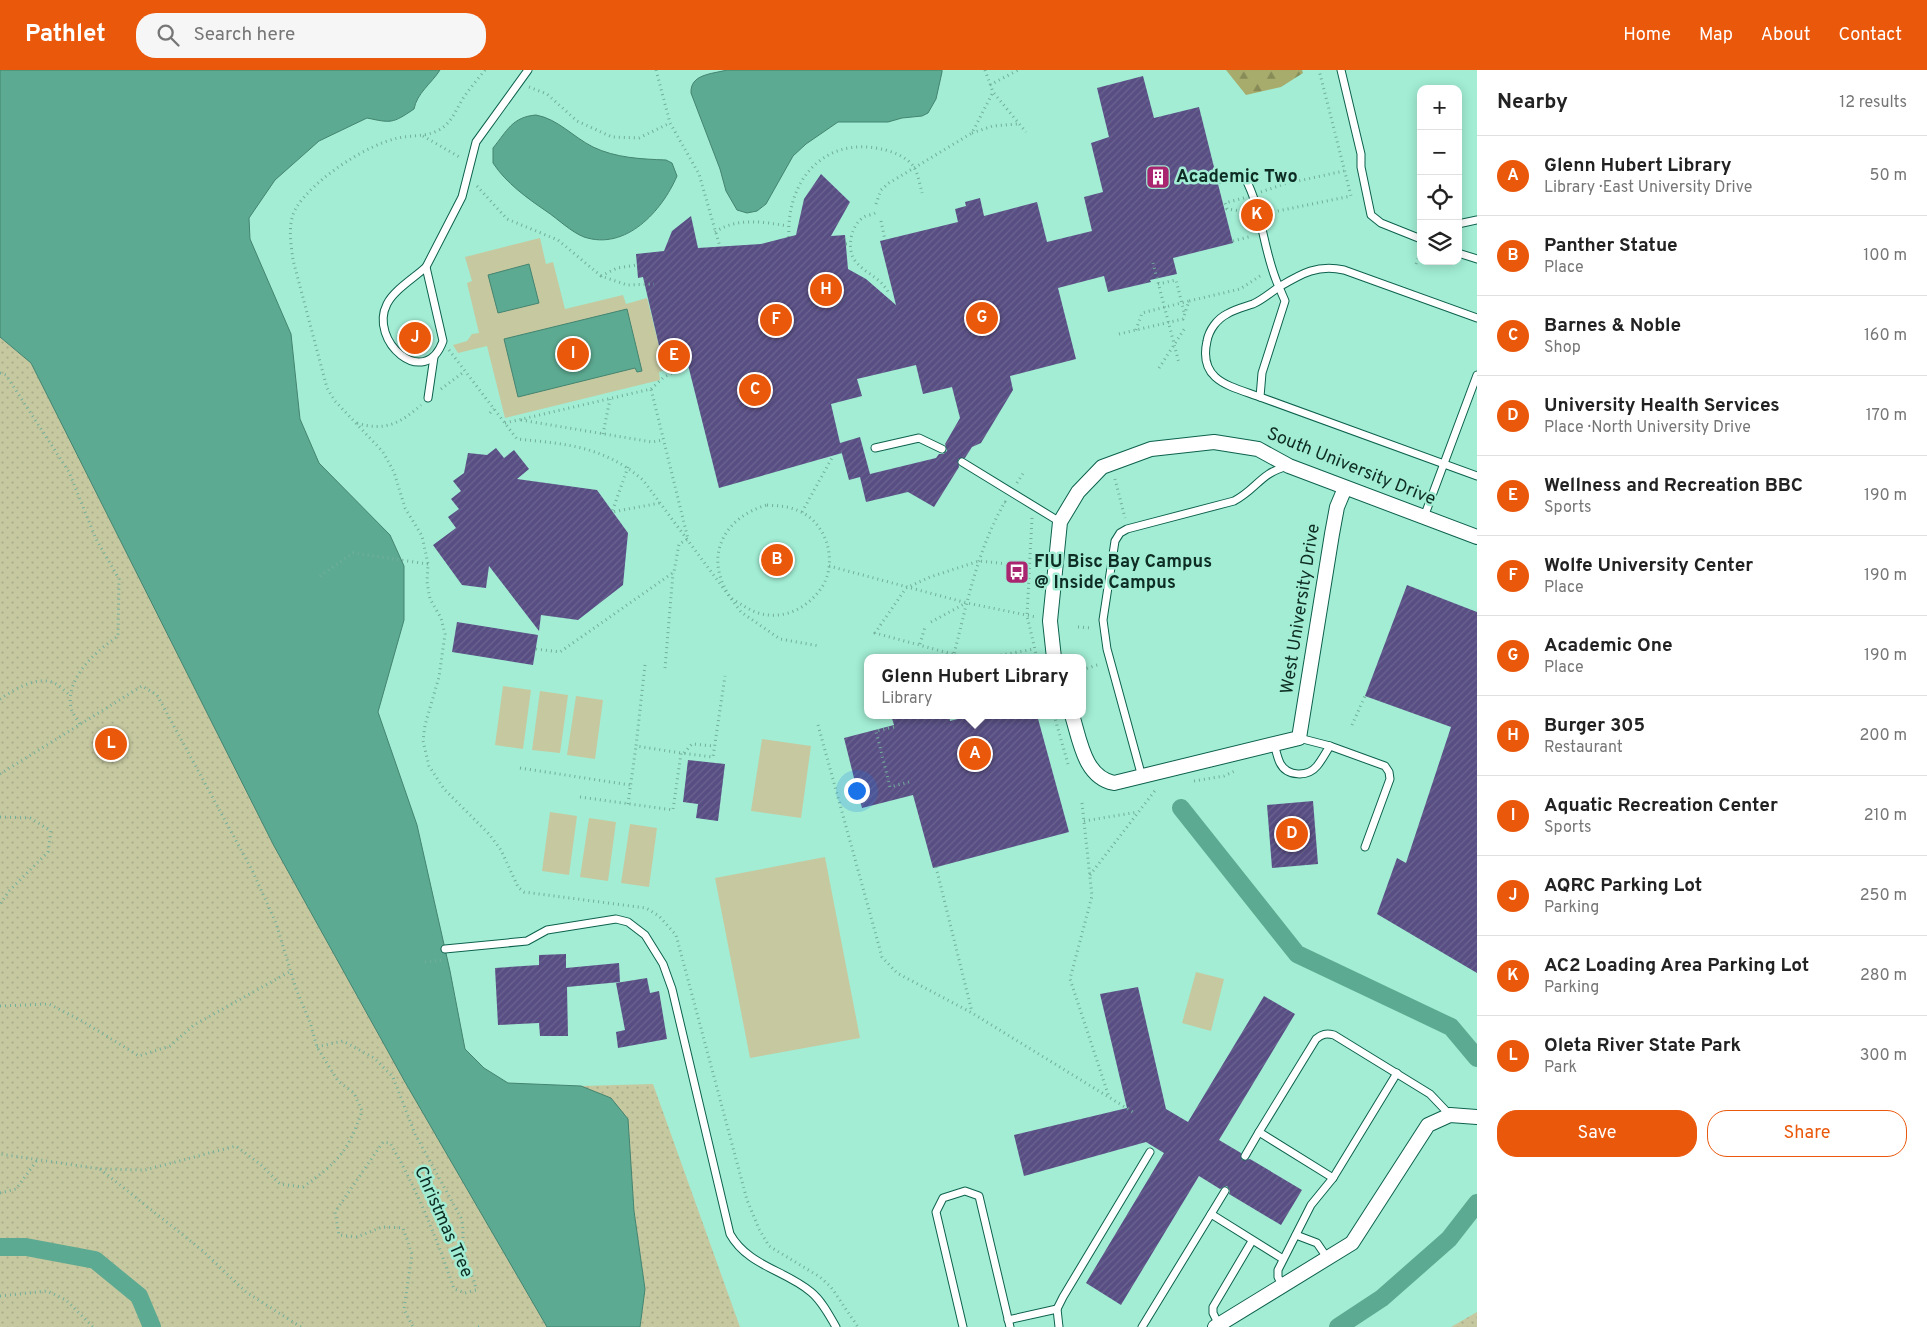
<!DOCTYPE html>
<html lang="en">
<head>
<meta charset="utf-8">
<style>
  body { margin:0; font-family:Overpass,sans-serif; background:#f6f6f6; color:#222 }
  .controls { position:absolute; right:15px; top:15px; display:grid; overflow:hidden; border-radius:10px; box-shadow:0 2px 12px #0003 }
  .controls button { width:45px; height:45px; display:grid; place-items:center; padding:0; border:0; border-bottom:1px solid #e0e0e0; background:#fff; color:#222; font:25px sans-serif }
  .you { position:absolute; left:856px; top:720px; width:18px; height:18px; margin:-12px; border:4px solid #fff; border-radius:50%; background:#1a73e8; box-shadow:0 0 0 8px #1a73e833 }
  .badge { display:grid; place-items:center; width:32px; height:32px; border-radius:50%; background:#ea580c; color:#fff; font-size:16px; font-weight:700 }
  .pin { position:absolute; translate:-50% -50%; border:2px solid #fff; box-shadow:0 1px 5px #0006 }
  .popup { position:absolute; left:864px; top:584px; width:222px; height:65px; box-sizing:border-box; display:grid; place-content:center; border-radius:10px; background:#fff; filter:drop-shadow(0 1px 4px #0005); font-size:16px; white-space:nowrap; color:#767676 }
  .popup b { font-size:19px; color:#222 }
  .popup::after { content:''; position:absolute; left:50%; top:100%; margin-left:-10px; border:10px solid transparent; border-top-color:#fff }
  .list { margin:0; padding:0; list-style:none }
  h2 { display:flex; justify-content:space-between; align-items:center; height:65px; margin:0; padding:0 20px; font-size:21px }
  h2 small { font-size:16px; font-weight:400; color:#767676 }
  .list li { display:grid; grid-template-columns:32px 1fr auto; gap:15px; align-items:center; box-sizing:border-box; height:80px; padding:0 20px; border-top:1px solid #e0e0e0 }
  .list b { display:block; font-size:19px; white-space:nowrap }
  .list p { margin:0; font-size:16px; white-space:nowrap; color:#767676 }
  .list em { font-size:16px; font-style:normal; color:#767676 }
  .actions { display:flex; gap:10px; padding:15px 20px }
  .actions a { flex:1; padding:11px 0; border:1px solid #ea580c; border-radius:20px; text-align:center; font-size:18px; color:#ea580c }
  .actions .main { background:#ea580c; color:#fff }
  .icon { flex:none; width:28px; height:28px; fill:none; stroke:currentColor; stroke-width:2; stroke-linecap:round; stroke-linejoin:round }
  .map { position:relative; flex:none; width:1477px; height:1257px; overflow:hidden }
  header { display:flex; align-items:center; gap:30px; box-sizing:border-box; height:70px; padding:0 25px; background:#ea580c; color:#fff }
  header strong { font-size:24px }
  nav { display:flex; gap:28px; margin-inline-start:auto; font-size:18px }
  .search { width:350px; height:45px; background:#f6f6f6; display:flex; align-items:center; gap:12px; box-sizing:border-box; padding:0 18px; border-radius:20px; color:#767676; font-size:19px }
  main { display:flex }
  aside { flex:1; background:#fff }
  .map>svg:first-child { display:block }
  .grass { fill:url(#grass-dots) }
  .forest { fill:url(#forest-firs) }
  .garden { fill:#c6c9a0 }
  .water { fill:#5caa91; stroke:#448470 }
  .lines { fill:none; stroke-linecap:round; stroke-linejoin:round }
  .canal { stroke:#5caa91; stroke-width:18 }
  .building { fill:url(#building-hatch); fill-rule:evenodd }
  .lane-casing { stroke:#0d614d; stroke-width:9 }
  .street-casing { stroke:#0d614d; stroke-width:16 }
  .path { stroke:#72af9b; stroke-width:3; stroke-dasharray:1 4; stroke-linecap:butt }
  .lane { stroke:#fff; stroke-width:7 }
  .street { stroke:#fff; stroke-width:14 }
  .labels { text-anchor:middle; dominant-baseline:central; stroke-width:5; stroke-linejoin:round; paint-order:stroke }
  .poi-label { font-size:18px; font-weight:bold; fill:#0d2c23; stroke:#a2edd4; text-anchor:start }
  .street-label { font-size:18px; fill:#0d2c23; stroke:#a2edd4 }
</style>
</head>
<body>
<header>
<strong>Pathlet</strong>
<div class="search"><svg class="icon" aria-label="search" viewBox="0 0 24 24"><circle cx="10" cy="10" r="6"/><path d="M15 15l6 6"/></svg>Search here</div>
<nav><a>Home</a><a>Map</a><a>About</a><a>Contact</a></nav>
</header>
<main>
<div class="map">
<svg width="1477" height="1257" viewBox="0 0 1477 1257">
  <defs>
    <pattern id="grass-dots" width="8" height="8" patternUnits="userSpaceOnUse" patternTransform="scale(1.25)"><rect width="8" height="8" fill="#c6c9a0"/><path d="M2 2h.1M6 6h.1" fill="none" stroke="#a9ad8a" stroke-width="1.8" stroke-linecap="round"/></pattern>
    <pattern id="forest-firs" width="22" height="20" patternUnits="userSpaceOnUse" patternTransform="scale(1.25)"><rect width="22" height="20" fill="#a7ab6b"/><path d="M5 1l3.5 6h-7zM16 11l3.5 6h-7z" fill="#868b58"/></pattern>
    <pattern id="building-hatch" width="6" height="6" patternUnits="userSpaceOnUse" patternTransform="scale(1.25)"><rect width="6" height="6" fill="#584e84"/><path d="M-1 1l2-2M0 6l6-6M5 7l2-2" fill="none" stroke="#6b658f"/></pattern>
  </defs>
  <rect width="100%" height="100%" fill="#a2edd4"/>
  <g class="grass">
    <polygon points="0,267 31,293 274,776 405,1012 547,1257 0,1257"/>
    <polygon points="653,1014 740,1257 640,1257 645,1219 634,1141 581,1016"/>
    <polygon points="1477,1242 1477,1257 1451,1257"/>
  </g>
  <polygon class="forest" points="1226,0 1302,0 1303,3 1281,17 1246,25"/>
  <g class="garden">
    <polygon points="540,168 546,194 553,192 565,239 623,225 626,234 647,228 665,300 659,302 660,310 505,348 487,276 458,283 453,275 467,271 472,264 479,263 467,213 472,211 465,187"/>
    <polygon points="503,616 531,620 523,679 495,675"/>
    <polygon points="540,621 568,625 560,683 532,680"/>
    <polygon points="576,626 603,630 595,689 567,685"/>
    <polygon points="762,669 811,676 801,748 751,741"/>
    <polygon points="550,742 577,746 569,805 542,801"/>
    <polygon points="589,748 616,752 608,811 580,807"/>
    <polygon points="630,754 657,758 649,817 621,813"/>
    <polygon points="825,787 860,968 750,988 715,808"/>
    <polygon points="1196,902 1224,909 1211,961 1182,953"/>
  </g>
  <g class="water">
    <path d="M 0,0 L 440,0 C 431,14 417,23 414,39 C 392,54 391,53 367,48 L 319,71 L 275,110 L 249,148 L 250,169 L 291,264 L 300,349 L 319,393 L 390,465 L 404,496 L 404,550 L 378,642 L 417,755 L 450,901 L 465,979 L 484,998 L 508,1013 L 581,1016 L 611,1028 L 628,1049 L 634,1141 L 645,1219 L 640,1257 L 547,1257 L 405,1012 L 274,776 L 31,293 L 0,267 Z"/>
    <path d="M 727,0 L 942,0 L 942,2 L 936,29 L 928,43 L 922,46 L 902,48 L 888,52 L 838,52 L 806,74 L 793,86 L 766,134 L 757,141 L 747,143 L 737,140 L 726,121 L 720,99 L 691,23 C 690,4 712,4 727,0 Z"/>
    <path d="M 536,45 C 558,49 573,67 593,77 C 616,88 641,89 666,90 L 672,93 L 677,106 C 662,141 626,181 584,167 C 571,162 558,149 546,141 C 527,128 506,113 493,93 L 493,78 C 507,61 512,47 536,45 Z"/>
    <polygon points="529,194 539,233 498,243 488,205"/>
    <polygon points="627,239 642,301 637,302 635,298 518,327 504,269"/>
  </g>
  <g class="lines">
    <g class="canal">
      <polyline points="1181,738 1297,884 1451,957 1477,988"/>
      <polyline points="0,1177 26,1177 95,1190 139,1226 152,1257"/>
      <polyline points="1338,1257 1382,1228 1449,1169 1477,1133"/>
    </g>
  </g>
  <g class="building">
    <path d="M 1143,6 L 1154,48 L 1199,37 L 1216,105 L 1214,111 L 1218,114 L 1233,173 L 1173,188 L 1177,204 L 1150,210 L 1151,212 L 1108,222 L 1104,206 L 1058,218 L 1076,289 L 1010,306 L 1013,320 L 981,373 L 972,377 L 965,388 L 958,389 L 959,397 L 934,437 L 908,422 L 866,432 L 860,407 L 849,410 L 841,380 L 842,383 L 719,418 L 687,291 L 664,297 L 643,207 L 638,208 L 636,184 L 664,181 L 672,161 L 691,146 L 698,178 L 761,174 L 796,165 L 804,129 L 821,104 L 850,132 L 831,166 L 845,165 L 848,199 L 866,209 L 896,235 L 880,171 L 958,152 L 955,139 L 966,136 L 965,132 L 980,128 L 984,146 L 1037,132 L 1047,172 L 1092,161 L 1084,127 L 1103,122 L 1091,73 L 1109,67 L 1097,18 ZM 916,295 L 923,324 L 952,317 L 960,348 L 945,374 L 947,381 L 943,384 L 939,384 L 936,388 L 870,404 L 860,367 L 840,373 L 831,334 L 862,326 L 857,309 Z"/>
    <polygon points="496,378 504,388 514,380 529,399 517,409 597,420 628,463 623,515 578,550 541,545 539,561 489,496 486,518 462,515 433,475 456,458 448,447 459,439 451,429 461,421 453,411 464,403 468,383 487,385"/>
    <polygon points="1407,515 1477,542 1477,903 1377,844 1397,788 1406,793 1451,657 1365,626"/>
    <polygon points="457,552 538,565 533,595 452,582"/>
    <polygon points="891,645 949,645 950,651 973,645 1037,645 1069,762 933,798 913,725 862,738 857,720 844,668 894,655"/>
    <polygon points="688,690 725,694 718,751 696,748 698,734 683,732"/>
    <polygon points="1313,731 1318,794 1272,798 1267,735"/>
    <polygon points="566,884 566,898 619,893 620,912 567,917 568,966 540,966 539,953 498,955 495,898 539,895 539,885"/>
    <polygon points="647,908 650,923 659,921 667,969 618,978 616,962 625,960 616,913"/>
    <polygon points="1138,917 1166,1039 1188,1052 1264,926 1295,944 1219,1070 1241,1083 1242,1090 1250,1089 1302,1120 1281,1155 1229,1124 1230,1121 1227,1116 1220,1119 1199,1106 1121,1235 1086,1213 1164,1083 1146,1072 1024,1106 1014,1065 1127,1038 1100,924"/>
  </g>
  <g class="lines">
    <g class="lane-casing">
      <g id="lane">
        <polyline points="1341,0 1361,84 1361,97 1371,145 1381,153 1421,169"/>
        <path d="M 1219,109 L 1237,105 L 1245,108 C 1263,141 1263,183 1279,217 C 1270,223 1262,230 1253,234 C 1244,237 1235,239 1227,244 C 1217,249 1209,260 1207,271 C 1198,311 1230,316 1260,327"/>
        <polyline points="1458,154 1477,150"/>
        <polyline points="1458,183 1477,189"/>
        <path d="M 426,197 L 443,271 C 425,321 368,271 387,234 C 394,220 414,208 426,197 Z"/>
        <polyline points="426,197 462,127 476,72 528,0"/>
        <path d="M 1477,248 L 1344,200 C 1317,194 1301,204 1279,217 L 1285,231 L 1262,303 L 1260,327 L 1477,406"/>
        <polyline points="428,328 434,287"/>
        <polyline points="875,378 919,368 942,379"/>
        <polyline points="962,392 1060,452"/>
        <polyline points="1424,447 1477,305"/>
        <polyline points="1299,668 1330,676 1385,696 1389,702 1390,709 1365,777"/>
        <path d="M 1274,674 C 1276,680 1277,687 1280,693 C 1287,707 1308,707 1317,696 C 1322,690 1326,682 1330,676"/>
        <path d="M 1142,707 L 1107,579 L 1103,550 L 1115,471 L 1120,463 L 1127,459 L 1234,431 C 1257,419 1260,403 1288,396"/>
        <path d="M 445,879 L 527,871 L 547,860 L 616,849 L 628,852 L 645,865 L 663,894 L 672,919 L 730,1164 C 748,1196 785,1200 811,1222 C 822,1231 829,1245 836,1257"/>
        <polyline points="1245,1086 1259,1062"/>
        <path d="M 1333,1108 L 1259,1062 L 1316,969 C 1322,964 1326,963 1334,965 L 1430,1024 L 1450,1045"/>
        <polyline points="1211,1144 1225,1121"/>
        <polyline points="1296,1165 1317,1173 1328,1189"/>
        <polyline points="1283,1217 1278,1207 1278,1200 1311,1135 1333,1108 1397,1003"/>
        <polyline points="1008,1250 1057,1239"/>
        <polyline points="1219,1255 1213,1243 1213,1237 1252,1171"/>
        <polyline points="963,1257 936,1142 943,1128 965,1121 979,1126 1010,1257"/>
        <polyline points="1059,1257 1057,1239 1063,1227 1150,1082"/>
        <polyline points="1142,1257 1211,1144 1283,1189"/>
      </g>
    </g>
    <g class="street-casing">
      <g id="street">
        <polyline points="1054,588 1050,551 1060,452 1078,422 1102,397 1151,379 1214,372 1258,379 1289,396 1477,467"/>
        <path d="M 1072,645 C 1080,670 1084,707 1114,713 L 1299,668 L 1332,464 L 1337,437 L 1345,418"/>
        <polyline points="1215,1257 1352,1173 1428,1055 1450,1045 1477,1047"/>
      </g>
    </g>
    <g class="path">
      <path d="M 485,0 C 478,9 470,18 464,27 C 456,39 452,53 439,60 C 426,67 412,65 398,68 C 366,75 314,109 296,138 C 287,154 291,174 293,190 L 327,318 L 335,331 L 383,382 L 394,402 L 405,438 L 422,466 L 428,494 L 427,512 L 430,529 L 441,548 L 445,564 L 439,607 L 425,655 L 423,671 L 429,696 L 444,719 L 489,764 L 501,780 L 518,817 L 524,822 L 646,838 L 659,846 L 676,865 L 747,1130 L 759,1159 L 769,1176 L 820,1207 L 831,1217 L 858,1257"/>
      <polyline points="656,0 670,53 699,104 720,177"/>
      <polyline points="985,0 993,22 1026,62"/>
      <polyline points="990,15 1018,0"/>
      <polyline points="529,17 547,24 577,51 612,67 639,68 670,53"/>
      <polyline points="972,63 993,56 1017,54"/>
      <polyline points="423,66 461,88"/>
      <polyline points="477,116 507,149 558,170 601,206 627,215 654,214"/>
      <polyline points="1261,122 1284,114 1344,101"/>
      <polyline points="1244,128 1225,133 1227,139 1247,142"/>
      <polyline points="876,134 881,120 889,113 972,63 993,22"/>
      <path d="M 875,143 C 872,145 867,145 864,147 C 850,155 846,181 856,192 C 867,205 882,208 889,224"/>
      <polyline points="1268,143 1351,126 1319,0"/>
      <polyline points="881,151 885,170"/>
      <path d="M 715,162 C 738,147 763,152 788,156"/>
      <path d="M 789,167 C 786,113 822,66 881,79 C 892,81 907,87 914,97 C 918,104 920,115 922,123"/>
      <polyline points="1233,171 1252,166"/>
      <polyline points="846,174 851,174"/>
      <polyline points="1153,193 1179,293"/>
      <polyline points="1416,194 1421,181"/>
      <polyline points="601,206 617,198 637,195"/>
      <polyline points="1158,214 1176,210 1184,242"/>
      <polyline points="1136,260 1142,243 1189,231"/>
      <polyline points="1119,264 1183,249 1189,231 1240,219 1263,204"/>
      <path d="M 449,280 L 517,369 C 567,374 603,376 643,410 L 741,542 L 780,569 L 819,576"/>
      <polyline points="1159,298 1185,258"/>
      <path d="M 0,303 L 6,305 L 69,402 L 96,469 L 119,509 L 118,566 C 96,581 65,608 71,638 C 72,643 78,650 80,655"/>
      <polyline points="441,319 465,301"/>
      <polyline points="490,343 494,339"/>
      <polyline points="521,350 652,372 663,370"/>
      <path d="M 357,353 C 384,362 401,353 421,335"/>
      <polyline points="505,353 651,319 664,307 688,295"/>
      <polyline points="603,364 610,329"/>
      <polyline points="628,397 612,442 660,433"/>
      <polyline points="1115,409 1125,448"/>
      <polyline points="1017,413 1024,402"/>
      <path d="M 767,435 C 779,436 790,436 801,442 C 827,454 838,492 822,517 C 805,543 772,555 744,536 C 739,533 732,530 729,525 C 703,485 725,447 767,435 Z"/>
      <polyline points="802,442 833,386"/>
      <polyline points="1032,448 1027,546 1037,588"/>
      <polyline points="829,496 967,533 1036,547"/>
      <polyline points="320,506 353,483 428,494"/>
      <polyline points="931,552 966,533"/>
      <polyline points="1078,557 1092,558"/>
      <polyline points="920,574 925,557"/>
      <polyline points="536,579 560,582 674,502 679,474 688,469 651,319"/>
      <path d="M 955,588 L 954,584 C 967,533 978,478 1005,432 L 1007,434"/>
      <polyline points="967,588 875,563 906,518 930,507 979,491 1029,496"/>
      <polyline points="986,588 1034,579"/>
      <polyline points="645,595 636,676 681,683"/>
      <polyline points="665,598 673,503"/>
      <polyline points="1082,600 1100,594"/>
      <path d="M 0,629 C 14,620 38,604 56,614 C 61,617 66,622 71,626"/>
      <polyline points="967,645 967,647"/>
      <polyline points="1054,645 1068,694"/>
      <polyline points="818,655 882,887 897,903 972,943 1133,1042"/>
      <polyline points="1352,655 1365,626"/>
      <polyline points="894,657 876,661 890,717 909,712"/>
      <polyline points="684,683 692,674 714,676"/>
      <polyline points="520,698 630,715"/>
      <path d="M 0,704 L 142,616 L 157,625 L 252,800 L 276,853 L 296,919 L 310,952 L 317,977 L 338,1011 L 354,1023 L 362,1041 C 348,1082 338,1092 303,1117 L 280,1114 L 260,1094 L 236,1076 L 145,1100 L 100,1099 L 0,1084"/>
      <polyline points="1194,711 1224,706 1237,700"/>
      <polyline points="580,727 673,740 681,683 713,687 725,606"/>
      <polyline points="1082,733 1092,826 1070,909 1109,1027"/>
      <polyline points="628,734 636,676"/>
      <polyline points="0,747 30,748 51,761 48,782 9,821 0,834"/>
      <polyline points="1084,751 1138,742"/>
      <polyline points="936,797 972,942"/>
      <polyline points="1090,805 1157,718"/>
      <polyline points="425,892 442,890"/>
      <polyline points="0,936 49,934 82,951 139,986 170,976 194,955 291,901"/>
      <path d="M 317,977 L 343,971 L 374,988 L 393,1007 L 415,1064 L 461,1148 C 465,1161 461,1171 465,1184 C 467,1197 474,1206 476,1220 L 465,1223 L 454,1219 C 437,1169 417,1119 390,1073 L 383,1072 L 335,1142 L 339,1165 L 357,1167 L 382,1157 L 403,1158 L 412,1184 L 404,1239 L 413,1257"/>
      <polyline points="100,1099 203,1181 246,1222 301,1257"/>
      <polyline points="0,1123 16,1119 38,1089"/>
      <polyline points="0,1226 47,1221 66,1230 93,1257"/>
      <polyline points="478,1257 480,1257"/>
    </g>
    <use href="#lane" class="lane"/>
    <use href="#street" class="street"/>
  </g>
  <defs>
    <g id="building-square" transform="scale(1.25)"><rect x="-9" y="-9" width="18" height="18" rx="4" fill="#a92570" stroke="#a2edd4"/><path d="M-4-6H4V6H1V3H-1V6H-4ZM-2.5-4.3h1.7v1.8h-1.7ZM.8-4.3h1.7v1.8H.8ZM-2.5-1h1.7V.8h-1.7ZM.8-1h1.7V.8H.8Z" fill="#fff"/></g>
    <g id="bus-square" transform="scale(1.25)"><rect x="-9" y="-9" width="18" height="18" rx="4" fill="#a92570" stroke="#a2edd4"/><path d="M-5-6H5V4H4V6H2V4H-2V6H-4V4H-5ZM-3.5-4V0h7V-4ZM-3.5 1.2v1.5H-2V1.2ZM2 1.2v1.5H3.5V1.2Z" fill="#fff"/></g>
  </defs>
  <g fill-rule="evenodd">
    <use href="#building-square" x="1158" y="107"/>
    <use href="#bus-square" x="1017" y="502"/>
  </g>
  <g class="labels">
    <g class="poi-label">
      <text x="1176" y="107">Academic Two</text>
      <text x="1034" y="492">FIU Bisc Bay Campus<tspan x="1034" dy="21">@ Inside Campus</tspan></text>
    </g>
    <g class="street-label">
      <text transform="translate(1351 397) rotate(22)">South University Drive</text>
      <text transform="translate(1301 539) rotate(-81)">West University Drive</text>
      <text transform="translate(443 1152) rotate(66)">Christmas Tree</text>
    </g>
  </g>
</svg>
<div class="controls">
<button>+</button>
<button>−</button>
<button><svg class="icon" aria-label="locate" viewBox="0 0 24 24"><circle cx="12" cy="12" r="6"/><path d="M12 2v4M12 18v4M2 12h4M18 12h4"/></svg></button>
<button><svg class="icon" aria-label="layers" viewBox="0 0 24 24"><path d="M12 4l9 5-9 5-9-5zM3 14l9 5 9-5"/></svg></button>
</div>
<div class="you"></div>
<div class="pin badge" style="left:975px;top:684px">A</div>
<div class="popup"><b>Glenn Hubert Library</b>Library</div>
<div class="pin badge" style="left:777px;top:490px">B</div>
<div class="pin badge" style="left:755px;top:320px">C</div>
<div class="pin badge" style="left:1292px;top:764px">D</div>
<div class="pin badge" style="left:674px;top:286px">E</div>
<div class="pin badge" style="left:776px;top:250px">F</div>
<div class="pin badge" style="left:982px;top:248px">G</div>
<div class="pin badge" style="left:826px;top:220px">H</div>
<div class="pin badge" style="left:573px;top:284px">I</div>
<div class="pin badge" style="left:415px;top:268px">J</div>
<div class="pin badge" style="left:1257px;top:145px">K</div>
<div class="pin badge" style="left:111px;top:674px">L</div>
</div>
<aside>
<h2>Nearby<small>12 results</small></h2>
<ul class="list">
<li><span class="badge">A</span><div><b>Glenn Hubert Library</b><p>Library · East University Drive</p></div><em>50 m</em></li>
<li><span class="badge">B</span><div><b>Panther Statue</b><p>Place</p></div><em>100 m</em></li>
<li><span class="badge">C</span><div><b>Barnes &amp; Noble</b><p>Shop</p></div><em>160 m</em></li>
<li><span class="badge">D</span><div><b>University Health Services</b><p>Place · North University Drive</p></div><em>170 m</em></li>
<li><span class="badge">E</span><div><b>Wellness and Recreation BBC</b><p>Sports</p></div><em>190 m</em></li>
<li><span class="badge">F</span><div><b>Wolfe University Center</b><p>Place</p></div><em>190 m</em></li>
<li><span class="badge">G</span><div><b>Academic One</b><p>Place</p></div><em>190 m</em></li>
<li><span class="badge">H</span><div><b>Burger 305</b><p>Restaurant</p></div><em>200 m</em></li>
<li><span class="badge">I</span><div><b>Aquatic Recreation Center</b><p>Sports</p></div><em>210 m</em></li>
<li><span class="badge">J</span><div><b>AQRC Parking Lot</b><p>Parking</p></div><em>250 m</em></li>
<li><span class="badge">K</span><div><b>AC2 Loading Area Parking Lot</b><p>Parking</p></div><em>280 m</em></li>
<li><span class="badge">L</span><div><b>Oleta River State Park</b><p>Park</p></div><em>300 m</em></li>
</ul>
<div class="actions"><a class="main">Save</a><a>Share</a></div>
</aside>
</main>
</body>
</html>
